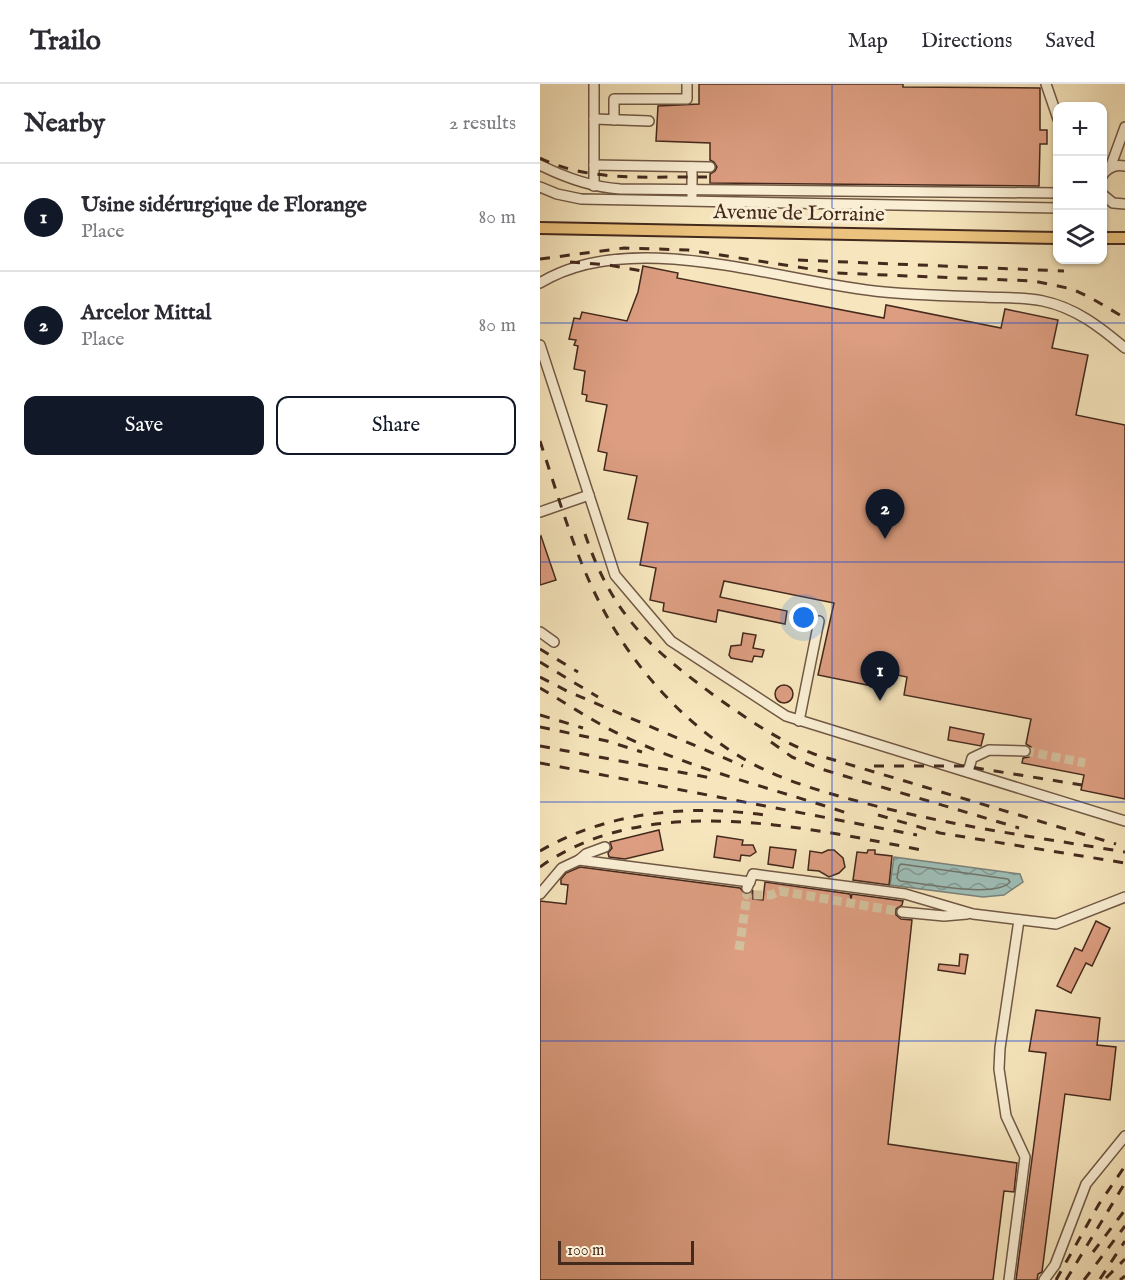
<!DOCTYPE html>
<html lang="en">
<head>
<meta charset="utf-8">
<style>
  body { margin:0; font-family:"IM FELL English",serif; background:#f7f7f7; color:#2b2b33 }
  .controls { position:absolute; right:18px; top:18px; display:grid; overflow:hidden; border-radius:12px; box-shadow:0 2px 4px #0004 }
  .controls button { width:54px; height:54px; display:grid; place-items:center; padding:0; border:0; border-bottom:2px solid #e1e1e2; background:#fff; color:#2b2b33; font:30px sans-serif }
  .scale { position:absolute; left:18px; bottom:15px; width:136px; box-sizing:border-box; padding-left:6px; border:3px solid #44291d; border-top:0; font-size:16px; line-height:21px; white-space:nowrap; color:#44291d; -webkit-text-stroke:4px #faefd4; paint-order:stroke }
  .you { position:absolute; left:264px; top:534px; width:21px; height:21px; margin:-15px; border:4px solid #fff; border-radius:50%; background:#1a73e8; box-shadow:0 0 0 9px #1a73e833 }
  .badge { display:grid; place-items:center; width:39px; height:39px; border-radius:50%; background:#111827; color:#fff; font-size:20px; font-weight:700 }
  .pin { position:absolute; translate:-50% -50px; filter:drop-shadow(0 2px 3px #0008) }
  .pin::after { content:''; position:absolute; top:32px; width:21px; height:18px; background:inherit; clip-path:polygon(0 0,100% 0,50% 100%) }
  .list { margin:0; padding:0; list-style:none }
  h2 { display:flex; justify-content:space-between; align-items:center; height:78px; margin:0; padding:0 24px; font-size:26px }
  h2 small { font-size:20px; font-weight:400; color:#7c7c81 }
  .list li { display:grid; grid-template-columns:39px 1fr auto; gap:18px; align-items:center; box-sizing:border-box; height:108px; padding:0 24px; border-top:2px solid #e1e1e2 }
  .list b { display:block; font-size:22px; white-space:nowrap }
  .list p { margin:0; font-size:20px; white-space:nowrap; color:#7c7c81 }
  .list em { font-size:20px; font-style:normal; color:#7c7c81 }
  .actions { display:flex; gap:12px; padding:18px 24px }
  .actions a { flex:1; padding:14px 0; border:2px solid #111827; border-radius:12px; text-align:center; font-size:21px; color:#111827 }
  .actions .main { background:#111827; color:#fff }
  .icon { flex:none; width:33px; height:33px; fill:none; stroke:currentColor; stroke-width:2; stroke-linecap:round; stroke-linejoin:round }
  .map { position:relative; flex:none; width:585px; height:1196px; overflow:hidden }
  header { display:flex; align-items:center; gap:36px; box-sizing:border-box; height:84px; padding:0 30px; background:#fff; border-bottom:2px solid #e1e1e2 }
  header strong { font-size:28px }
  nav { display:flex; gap:33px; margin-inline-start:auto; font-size:21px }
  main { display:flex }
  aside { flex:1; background:#fff }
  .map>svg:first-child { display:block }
  .water { fill:url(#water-waves); stroke:#7a8279; stroke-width:1.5 }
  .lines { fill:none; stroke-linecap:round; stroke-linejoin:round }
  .shore { stroke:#71746a; stroke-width:1.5 }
  .building { fill:#dc9d80; stroke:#44291d; stroke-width:1.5 }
  .minor-tunnel { stroke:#d3c09d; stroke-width:9; stroke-dasharray:9 4.5; stroke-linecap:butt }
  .minor-casing { stroke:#715845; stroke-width:12 }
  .major-casing { stroke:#44291d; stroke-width:14 }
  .minor { stroke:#faefd4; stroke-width:9 }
  .major { stroke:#ecc37e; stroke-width:10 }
  .rail { stroke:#44291d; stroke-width:3; stroke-dasharray:10 10; stroke-linecap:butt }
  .grid { fill:none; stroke:#1d4ed8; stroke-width:1.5; stroke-opacity:0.55 }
  .labels { text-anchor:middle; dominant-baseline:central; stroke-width:6; stroke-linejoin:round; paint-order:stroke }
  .street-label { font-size:21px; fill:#44291d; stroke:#faefd4 }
</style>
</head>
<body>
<header>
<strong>Trailo</strong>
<nav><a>Map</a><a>Directions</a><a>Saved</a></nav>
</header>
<main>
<aside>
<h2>Nearby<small>2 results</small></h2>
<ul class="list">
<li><span class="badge">1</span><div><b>Usine sidérurgique de Florange</b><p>Place</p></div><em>80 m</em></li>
<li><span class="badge">2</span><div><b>Arcelor Mittal</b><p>Place</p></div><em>80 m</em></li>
</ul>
<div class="actions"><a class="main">Save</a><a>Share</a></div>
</aside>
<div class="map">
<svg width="585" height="1196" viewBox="0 0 585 1196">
  <defs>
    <pattern id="water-waves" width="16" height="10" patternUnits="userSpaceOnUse" patternTransform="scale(1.5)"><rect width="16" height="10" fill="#9ebeb7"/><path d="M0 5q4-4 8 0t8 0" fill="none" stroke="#829a94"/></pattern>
  </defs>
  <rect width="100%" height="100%" fill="#f7e6bd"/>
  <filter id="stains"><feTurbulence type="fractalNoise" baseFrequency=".00333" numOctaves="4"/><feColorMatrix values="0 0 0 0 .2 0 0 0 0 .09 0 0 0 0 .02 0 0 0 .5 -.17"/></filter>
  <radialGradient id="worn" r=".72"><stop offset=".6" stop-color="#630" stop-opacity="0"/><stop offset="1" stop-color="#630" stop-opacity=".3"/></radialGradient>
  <polygon class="water" points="354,773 480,790 483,798 464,811 443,813 350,801"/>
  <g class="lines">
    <path class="shore" d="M 361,780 L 468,795 L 470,798 C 455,815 383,799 360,797 L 357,794 L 359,782 Z"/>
  </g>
  <g class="building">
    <polygon points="159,0 363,0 363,3 500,4 500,46 507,46 507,60 500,60 499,102 170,99 170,90 175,87 177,83 174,78 170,76 170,59 116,57 118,22 159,20"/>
    <polygon points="103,182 138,189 137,194 344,234 346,221 461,244 465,225 518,236 512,264 548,271 536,331 585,341 585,715 541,706 544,691 482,679 483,674 489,673 492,668 491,663 486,660 491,635 364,611 367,593 348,589 346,597 343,596 342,604 278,591 294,519 184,497 180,513 247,527 245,540 178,526 176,538 123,527 124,519 110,516 116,484 100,481 108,439 88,435 97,392 64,386 67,369 58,367 67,321 46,317 47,311 42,310 45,287 34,285 38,262 34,261 36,256 29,255 34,234 40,235 42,228 87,237 98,208"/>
    <polygon points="1,452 16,496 0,501 0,453"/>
    <polygon points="203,549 216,551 213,564 224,566 222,573 214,572 212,578 191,574 189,571 191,562 201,561"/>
    <circle cx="244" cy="610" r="9"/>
    <polygon points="410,643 444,650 441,662 408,656"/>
    <polygon points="119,746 123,766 85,775 69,773 68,769 72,764 70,758"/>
    <polygon points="177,752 203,756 202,761 213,761 216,768 210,772 201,771 200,777 174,773"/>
    <polygon points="230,763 256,766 253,784 228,780"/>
    <polygon points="288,766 294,766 303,774 305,783 299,789 289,793 279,787 268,786 270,767 282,769"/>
    <polygon points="328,766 335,766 335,770 352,772 349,801 313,796 317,768 327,769"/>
    <polygon points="40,783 200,804 205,810 211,810 213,806 213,815 223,816 225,798 310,810 311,815 312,810 363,817 362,821 356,825 356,831 361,835 372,836 348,1060 477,1079 474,1108 464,1107 453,1196 0,1196 0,817 26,820 28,801 21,800 21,795 26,789"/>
    <polygon points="556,837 570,844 552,882 546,879 531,909 517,902 535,864 542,867"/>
    <polygon points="420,870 428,871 425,890 398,886 399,880 419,882"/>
    <polygon points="496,926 560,934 557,961 576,963 570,1016 525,1010 502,1188 498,1190 497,1196 476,1196 506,969 489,967"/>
  </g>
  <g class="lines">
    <g class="minor-tunnel">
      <polyline points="485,667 545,679"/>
      <polyline points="207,804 207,811 231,811 240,807 362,828"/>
      <polyline points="199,866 207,811"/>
    </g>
    <g class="minor-casing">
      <g id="minor">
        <polyline points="54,0 54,102"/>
        <polyline points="506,0 518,35"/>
        <polyline points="54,35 109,37"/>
        <polyline points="74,36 74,15 147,15 147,0"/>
        <path d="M 0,81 C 26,94 51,103 80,105 L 518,109"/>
        <polyline points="54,81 170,83"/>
        <polyline points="152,83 152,112"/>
        <polyline points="570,84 585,43"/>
        <path d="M 562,92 C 567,84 575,80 585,82"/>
        <polyline points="0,103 17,110 41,115 518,124"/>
        <polyline points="562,110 573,119 585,120"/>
        <path d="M 0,199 C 93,142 242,199 344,208 C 377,211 410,212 444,213 C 463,214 484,213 503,217 C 536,224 560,243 585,264"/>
        <polyline points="0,261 75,491 131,557 246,632 585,737"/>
        <polyline points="0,428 49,411"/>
        <polyline points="0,548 14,558"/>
        <polyline points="259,637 279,537"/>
        <polyline points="428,688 432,674 449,666 485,667"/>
        <polyline points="65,763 46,770 39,776 210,798"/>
        <polyline points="207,804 213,790 365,810 433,830 516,840 585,813"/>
        <polyline points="0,810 22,784 39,776"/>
        <polyline points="362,828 404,832 427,830"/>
        <polyline points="469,1196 485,1073 466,1032 459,985 460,964 479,836"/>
        <polyline points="504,1196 515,1181 546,1100 585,1052"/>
      </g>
    </g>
    <g class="major-casing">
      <g id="major">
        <polyline points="0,144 518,154"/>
        <polyline points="562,154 585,154"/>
      </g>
    </g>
    <use href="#minor" class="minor"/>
    <use href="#major" class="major"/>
    <g class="rail">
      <path d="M 0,74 C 50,99 113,92 167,93"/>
      <polyline points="0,175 84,164 148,166 296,189 494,197 532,205 551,214 585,234"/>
      <polyline points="258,176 524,187"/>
      <polyline points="30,178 69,181 102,187"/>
      <path d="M 0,357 C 19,414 35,474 64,527 C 97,588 149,645 211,679 C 245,697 280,707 317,717 C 405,741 495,753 585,768"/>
      <path d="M 45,450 C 73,533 111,565 179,615 C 209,636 239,657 274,670 L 576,760"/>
      <polyline points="0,565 38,588"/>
      <polyline points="0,578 58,613"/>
      <polyline points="0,593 27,607 203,682"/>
      <path d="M 0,604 C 26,619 52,637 79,650 C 154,686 235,705 313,731"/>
      <polyline points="0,631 43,644"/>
      <polyline points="0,643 67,657 102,668"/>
      <polyline points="231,658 252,673 281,685 479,744"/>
      <polyline points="0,662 177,695"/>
      <polyline points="0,679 377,751"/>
      <polyline points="334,682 424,682 542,701"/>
      <polyline points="338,731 400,749 585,779"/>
      <path d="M 0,767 C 67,728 148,720 224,731"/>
      <path d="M 0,783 C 108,706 267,744 387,767"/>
      <polyline points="553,1168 585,1126"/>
      <polyline points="566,1194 585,1175"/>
      <polyline points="560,1195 585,1157"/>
      <polyline points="516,1196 559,1120 585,1082"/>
      <polyline points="526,1196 585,1099"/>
      <polyline points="544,1196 585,1142"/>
      <polyline points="580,1196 585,1192"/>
    </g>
  </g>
  <path class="grid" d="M 292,0 L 292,1196M 0,239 L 585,239M 0,478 L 585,478M 0,718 L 585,718M 0,957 L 585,957"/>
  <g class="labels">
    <g class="street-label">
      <text transform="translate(259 130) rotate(1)">Avenue de Lorraine</text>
    </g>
  </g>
  <rect width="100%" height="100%" filter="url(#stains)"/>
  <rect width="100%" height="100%" fill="url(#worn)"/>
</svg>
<div class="controls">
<button>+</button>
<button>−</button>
<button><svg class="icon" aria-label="layers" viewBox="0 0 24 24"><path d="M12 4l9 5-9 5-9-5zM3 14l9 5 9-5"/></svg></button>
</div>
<div class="scale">100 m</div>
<div class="you"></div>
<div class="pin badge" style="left:340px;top:617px">1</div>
<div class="pin badge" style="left:345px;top:455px">2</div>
</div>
</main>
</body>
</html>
